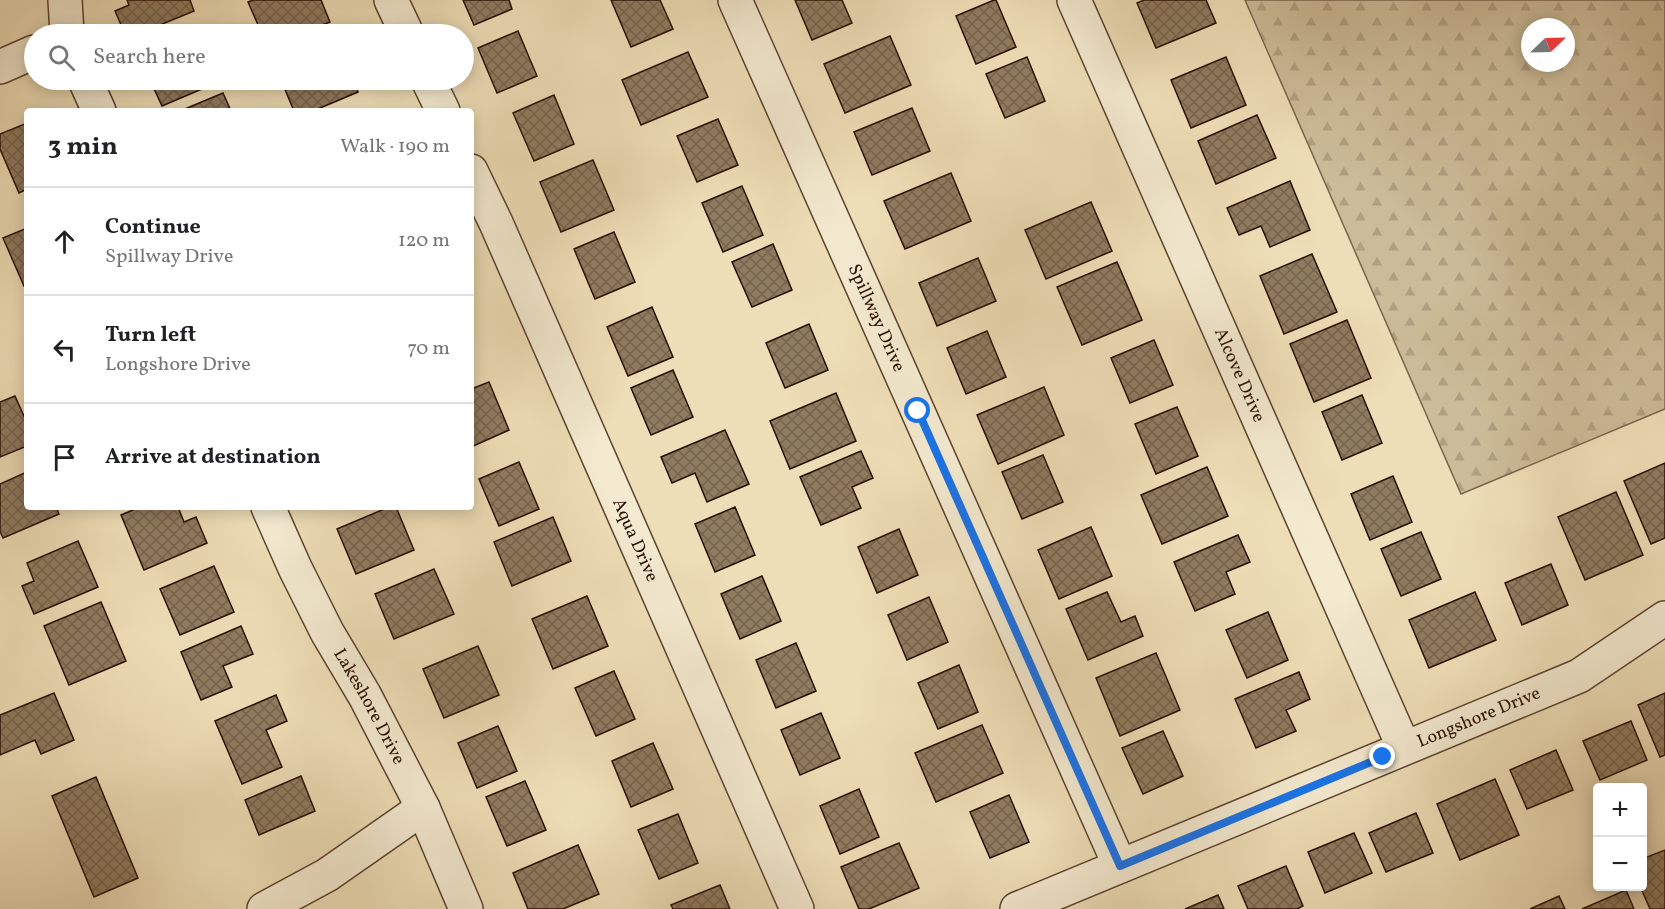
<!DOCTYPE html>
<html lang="en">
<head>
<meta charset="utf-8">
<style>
  body { margin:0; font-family:Vollkorn,serif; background:#f2f2f2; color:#202124 }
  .controls { position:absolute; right:18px; bottom:18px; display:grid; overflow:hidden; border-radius:6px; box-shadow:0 3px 15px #0003 }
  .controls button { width:54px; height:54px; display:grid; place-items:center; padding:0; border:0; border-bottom:2px solid #e0e0e0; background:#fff; color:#202124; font:30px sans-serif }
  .compass { position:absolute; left:1521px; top:18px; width:54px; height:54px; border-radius:50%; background:#fff; box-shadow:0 3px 15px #0003; rotate:67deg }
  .stop { position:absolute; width:18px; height:18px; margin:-14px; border:4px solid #1a73e8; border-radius:50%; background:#fff }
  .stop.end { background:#1a73e8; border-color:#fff; box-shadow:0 2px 6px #0008 }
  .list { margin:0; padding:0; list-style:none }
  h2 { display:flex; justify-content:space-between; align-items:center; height:78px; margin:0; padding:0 24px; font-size:26px }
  h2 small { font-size:20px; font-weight:400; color:#757577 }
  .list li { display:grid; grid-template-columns:39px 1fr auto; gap:18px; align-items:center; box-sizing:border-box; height:108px; padding:0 24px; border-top:2px solid #e0e0e0 }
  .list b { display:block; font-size:22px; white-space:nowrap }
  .list p { margin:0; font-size:20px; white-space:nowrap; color:#757577 }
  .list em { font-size:20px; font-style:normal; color:#757577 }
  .icon { flex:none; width:33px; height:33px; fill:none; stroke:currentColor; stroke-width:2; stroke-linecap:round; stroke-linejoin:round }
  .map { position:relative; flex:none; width:1665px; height:909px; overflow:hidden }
  .search { position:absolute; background:#fff; box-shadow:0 3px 15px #0003; left:24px; top:24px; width:450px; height:66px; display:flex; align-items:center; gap:15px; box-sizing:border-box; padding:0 21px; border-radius:33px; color:#757577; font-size:22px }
  .panel { position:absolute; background:#fff; box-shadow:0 3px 15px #0003; left:24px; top:108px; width:450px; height:402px; border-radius:6px }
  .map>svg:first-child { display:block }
  .forest { fill:url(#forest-firs); stroke:#7a654d; stroke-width:1.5; fill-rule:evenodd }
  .building { fill:url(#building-cross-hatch); stroke:#280f02; stroke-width:1.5 }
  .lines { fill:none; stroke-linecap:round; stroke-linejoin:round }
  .minor-casing { stroke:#5a432f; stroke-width:36 }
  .minor { stroke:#f4ead0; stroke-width:33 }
  .route { stroke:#1a73e8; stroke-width:8 }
  .labels { text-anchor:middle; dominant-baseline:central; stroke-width:4.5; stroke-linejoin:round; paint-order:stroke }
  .street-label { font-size:18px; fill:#280f02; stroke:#f4ead0 }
</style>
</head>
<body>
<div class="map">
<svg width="1665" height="909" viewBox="0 0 1665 909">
  <defs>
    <pattern id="forest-firs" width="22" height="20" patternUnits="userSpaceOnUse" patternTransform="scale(1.5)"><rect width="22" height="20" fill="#ccbb98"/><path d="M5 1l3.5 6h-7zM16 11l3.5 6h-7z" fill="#afa081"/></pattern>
    <pattern id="building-cross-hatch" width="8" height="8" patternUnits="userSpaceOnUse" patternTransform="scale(1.5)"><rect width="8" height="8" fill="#8f7b60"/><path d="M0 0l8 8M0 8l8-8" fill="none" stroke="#75634d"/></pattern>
  </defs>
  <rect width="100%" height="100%" fill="#eedeb7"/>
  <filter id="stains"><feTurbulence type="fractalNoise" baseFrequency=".00333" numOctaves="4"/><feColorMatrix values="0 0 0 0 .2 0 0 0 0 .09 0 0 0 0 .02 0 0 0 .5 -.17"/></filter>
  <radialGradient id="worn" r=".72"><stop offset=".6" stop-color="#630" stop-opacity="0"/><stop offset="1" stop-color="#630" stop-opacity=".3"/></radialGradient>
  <path class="forest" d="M 1245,0 L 1665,0 L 1665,409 L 1461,494 ZM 1530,27 L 1566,27 L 1566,63 L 1530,63 Z"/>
  <g class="building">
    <polygon points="127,0 190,0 194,11 138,34 125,34 115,11 129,5"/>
    <polygon points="253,0 321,0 330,22 300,34 262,34 248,2"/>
    <polygon points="463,0 509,0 512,9 474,25"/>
    <polygon points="611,0 660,0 673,29 631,47"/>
    <polygon points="795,0 842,0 852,23 812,40"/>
    <polygon points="994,0 996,0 1016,47 976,64 956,16"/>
    <polygon points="1144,0 1206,0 1216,23 1156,48 1137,3"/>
    <polygon points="199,25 203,34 177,34"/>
    <polygon points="518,31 537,76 497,93 478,48"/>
    <polygon points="890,36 911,85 845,113 824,64"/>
    <polygon points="688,52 708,97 641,125 622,80"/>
    <polygon points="1027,57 1045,101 1005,118 986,74"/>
    <polygon points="1226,57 1246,105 1191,128 1171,80"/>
    <polygon points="150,80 223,80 162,106"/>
    <polygon points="281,80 353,80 358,92 313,111 294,111"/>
    <polygon points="223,93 231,111 180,111"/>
    <polygon points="554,95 574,144 534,161 513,113"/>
    <polygon points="912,108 930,151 872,175 854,132"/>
    <polygon points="1257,115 1276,158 1216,184 1198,141"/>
    <polygon points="718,119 738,165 697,182 677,136"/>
    <polygon points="27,123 27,189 19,193 0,149 0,134"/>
    <polygon points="593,160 614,210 561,232 540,182"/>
    <polygon points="951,173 971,221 905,249 884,201"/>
    <polygon points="1290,181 1310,230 1270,247 1261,226 1239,235 1227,208"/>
    <polygon points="742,186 763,235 723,252 702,203"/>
    <polygon points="1091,202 1112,251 1046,279 1025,230"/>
    <polygon points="27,228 27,285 24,286 3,238"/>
    <polygon points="614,232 635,282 595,299 574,249"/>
    <polygon points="773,244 792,290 752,307 732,262"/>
    <polygon points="1312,254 1337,312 1284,334 1260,276"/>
    <polygon points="978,258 996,301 937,326 919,283"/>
    <polygon points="1117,262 1142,320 1082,345 1057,287"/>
    <polygon points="652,307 673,357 628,376 607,327"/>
    <polygon points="1347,320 1371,378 1314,402 1290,344"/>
    <polygon points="809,324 828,370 785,388 766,343"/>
    <polygon points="987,331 1006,377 966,394 947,348"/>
    <polygon points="1154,340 1173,385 1130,403 1111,358"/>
    <polygon points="673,370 693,417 651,435 631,388"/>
    <polygon points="489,382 509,430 471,447 471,389"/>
    <polygon points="1044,387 1064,435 998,464 977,415"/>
    <polygon points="836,393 856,441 790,469 770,421"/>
    <polygon points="1362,395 1382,443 1342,460 1322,412"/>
    <polygon points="15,396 27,423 27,446 0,457 0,402"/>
    <polygon points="1177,407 1198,456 1156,474 1135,424"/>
    <polygon points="725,430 749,484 707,502 695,473 672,483 661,457"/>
    <polygon points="861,451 873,478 852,487 861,508 821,525 800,477"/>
    <polygon points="1043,455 1063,502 1022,519 1002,472"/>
    <polygon points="519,462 539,509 499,526 479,479"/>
    <polygon points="1665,463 1665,538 1651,544 1624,481"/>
    <polygon points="1207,467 1228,516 1162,544 1141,495"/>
    <polygon points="27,472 27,507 56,507 59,514 3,538 0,531 0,484"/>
    <polygon points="1393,476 1412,522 1370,540 1351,494"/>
    <polygon points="1616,492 1643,555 1585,580 1558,517"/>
    <polygon points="140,507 178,507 184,522 196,517 207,543 144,570 121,515"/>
    <polygon points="389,507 396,507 414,550 356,574 337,529"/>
    <polygon points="735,507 755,555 715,572 695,524"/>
    <polygon points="553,517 571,561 512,586 494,542"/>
    <polygon points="1091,527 1112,576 1059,599 1038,550"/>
    <polygon points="899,529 918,575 877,593 858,547"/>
    <polygon points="1421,532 1441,579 1401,596 1381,549"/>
    <polygon points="1238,535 1250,562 1226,572 1235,594 1195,611 1174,562"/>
    <polygon points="78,541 98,587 34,614 22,586 34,581 27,563"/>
    <polygon points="1551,564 1568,605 1522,625 1505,583"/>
    <polygon points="214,566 234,612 180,635 160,589"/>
    <polygon points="434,569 454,614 394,639 375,594"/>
    <polygon points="762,576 781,621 740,639 721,594"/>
    <polygon points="1107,592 1121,622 1135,616 1143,636 1088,660 1066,609"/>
    <polygon points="1475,592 1496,640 1429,668 1409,620"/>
    <polygon points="587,596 608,646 553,669 532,619"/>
    <polygon points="929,597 948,642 907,660 888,615"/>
    <polygon points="101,602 126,661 69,685 44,626"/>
    <polygon points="1268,612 1288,660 1247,678 1226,630"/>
    <polygon points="241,626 253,654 223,666 232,687 201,700 181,652"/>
    <polygon points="796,643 816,691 776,708 756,660"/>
    <polygon points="478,646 499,695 444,718 423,669"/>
    <polygon points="1156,653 1180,710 1120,736 1096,678"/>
    <polygon points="959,665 978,712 938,729 918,683"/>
    <polygon points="614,671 635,719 596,736 575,688"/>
    <polygon points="1299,672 1310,699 1286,710 1296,731 1256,748 1235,699"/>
    <polygon points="54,693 74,740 41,754 35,740 0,755 0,715"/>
    <polygon points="1665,693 1665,755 1660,757 1638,705"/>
    <polygon points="276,695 287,721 266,730 282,767 242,784 215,721"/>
    <polygon points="821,713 840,758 800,775 781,730"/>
    <polygon points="1631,721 1647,760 1600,780 1583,741"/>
    <polygon points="982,725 1003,773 936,802 915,753"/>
    <polygon points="498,726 517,771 477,788 458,743"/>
    <polygon points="1163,731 1183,776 1143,794 1122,748"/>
    <polygon points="653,743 673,789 631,807 612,761"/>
    <polygon points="1556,750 1573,790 1527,809 1510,770"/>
    <polygon points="301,776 315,811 259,835 245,800"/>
    <polygon points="96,777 138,878 94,897 52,796"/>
    <polygon points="1495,779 1519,835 1460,860 1437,804"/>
    <polygon points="525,781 546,830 507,846 486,797"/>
    <polygon points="859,789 879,837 840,854 820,806"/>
    <polygon points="1009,795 1029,842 990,858 970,812"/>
    <polygon points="1416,813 1433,853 1386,872 1369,833"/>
    <polygon points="678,814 698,863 659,879 638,830"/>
    <polygon points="1354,833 1372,873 1325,893 1308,852"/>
    <polygon points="899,843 919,888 869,909 859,909 841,867"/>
    <polygon points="578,845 599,894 563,909 528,909 513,873"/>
    <polygon points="1665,850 1665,909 1650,909 1640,886 1642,886 1642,859"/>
    <polygon points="1286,866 1303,906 1297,909 1248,909 1238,886"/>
    <polygon points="720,885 730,909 673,909 671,905"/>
    <polygon points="1626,890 1634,909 1582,909"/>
    <polygon points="1218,895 1224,909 1185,909"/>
    <polygon points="1559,896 1565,909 1530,909"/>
  </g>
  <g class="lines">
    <g class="minor-casing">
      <g id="minor">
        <polyline points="65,0 67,34"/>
        <polyline points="391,0 407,34"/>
        <path id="s1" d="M 735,0 L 1120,866"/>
        <path id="s2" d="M 1074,0 L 1404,748"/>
        <polyline points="0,67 34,52"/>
        <polyline points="85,80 99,111"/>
        <polyline points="428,80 443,111"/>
        <path id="s3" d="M 471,171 L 496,223 L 797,909"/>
        <path id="s4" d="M 268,507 L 295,568 L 327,632 L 365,696 L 423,808 L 466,909"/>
        <polyline points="264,909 327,875 423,808"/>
        <path id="s5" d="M 1017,909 L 1579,676 L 1665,618"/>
      </g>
    </g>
    <use href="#minor" class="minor"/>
  </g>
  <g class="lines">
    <polyline class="route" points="918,411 1120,866 1383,757"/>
  </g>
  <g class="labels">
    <g class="street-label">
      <text stroke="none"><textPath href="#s1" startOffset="348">Spillway Drive</textPath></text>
      <text stroke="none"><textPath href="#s2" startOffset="410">Alcove Drive</textPath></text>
      <text stroke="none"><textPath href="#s3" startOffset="404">Aqua Drive</textPath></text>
      <text stroke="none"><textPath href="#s4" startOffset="224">Lakeshore Drive</textPath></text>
      <text stroke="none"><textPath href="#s5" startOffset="500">Longshore Drive</textPath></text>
    </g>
  </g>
  <rect width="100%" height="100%" filter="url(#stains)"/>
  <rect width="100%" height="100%" fill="url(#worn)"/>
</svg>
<div class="controls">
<button>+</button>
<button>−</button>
</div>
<svg class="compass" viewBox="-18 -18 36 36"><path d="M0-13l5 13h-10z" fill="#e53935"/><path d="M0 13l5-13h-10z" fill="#757577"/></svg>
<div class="stop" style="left:918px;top:411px"></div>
<div class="stop end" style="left:1383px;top:757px"></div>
<div class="search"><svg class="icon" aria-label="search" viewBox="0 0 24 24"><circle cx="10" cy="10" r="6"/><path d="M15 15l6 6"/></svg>Search here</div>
<section class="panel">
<h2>3 min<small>Walk · 190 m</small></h2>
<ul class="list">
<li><svg class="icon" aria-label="ahead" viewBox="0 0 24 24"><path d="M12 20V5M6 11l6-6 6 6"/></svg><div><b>Continue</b><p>Spillway Drive</p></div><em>120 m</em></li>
<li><svg class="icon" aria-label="left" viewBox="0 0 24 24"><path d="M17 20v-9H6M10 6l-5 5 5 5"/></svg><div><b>Turn left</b><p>Longshore Drive</p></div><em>70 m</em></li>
<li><svg class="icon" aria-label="arrive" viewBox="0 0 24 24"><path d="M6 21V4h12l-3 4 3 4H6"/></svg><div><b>Arrive at destination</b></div></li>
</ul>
</section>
</div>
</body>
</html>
